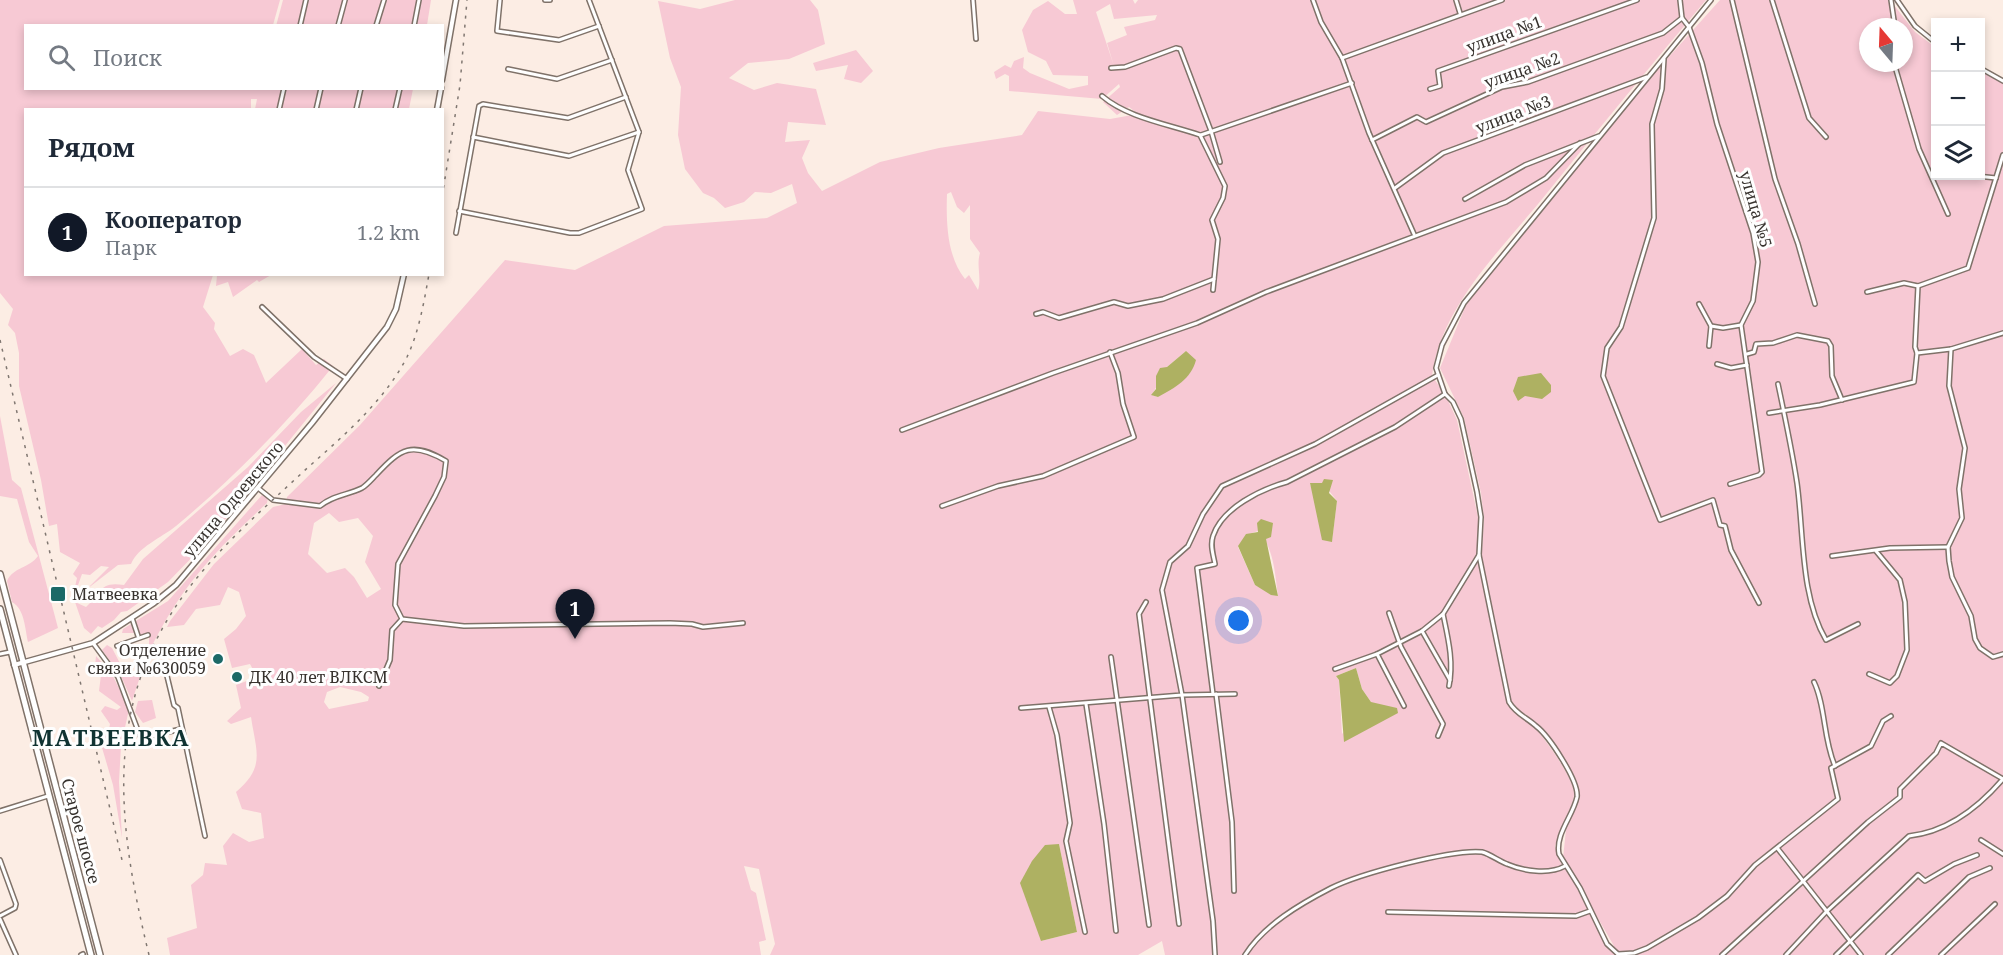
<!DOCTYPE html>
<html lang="ru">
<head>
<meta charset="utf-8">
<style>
  body { margin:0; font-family:"Noto Serif",serif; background:#f2f2f3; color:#1f2937 }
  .controls { position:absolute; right:18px; top:18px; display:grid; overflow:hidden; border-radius:0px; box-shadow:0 3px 9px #0003 }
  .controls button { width:54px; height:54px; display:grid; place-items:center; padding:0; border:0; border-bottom:2px solid #e0e1e3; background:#fff; color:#1f2937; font:30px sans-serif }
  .compass { position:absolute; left:1859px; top:18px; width:54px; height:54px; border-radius:50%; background:#fff; box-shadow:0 3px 9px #0003; rotate:341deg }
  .you { position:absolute; left:1239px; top:621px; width:21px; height:21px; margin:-15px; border:4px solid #fff; border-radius:50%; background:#1a73e8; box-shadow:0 0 0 9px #1a73e833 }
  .badge { display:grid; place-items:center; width:39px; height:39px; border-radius:50%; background:#111827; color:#fff; font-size:20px; font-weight:700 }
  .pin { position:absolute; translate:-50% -50px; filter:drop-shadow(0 2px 3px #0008) }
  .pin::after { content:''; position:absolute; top:32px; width:21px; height:18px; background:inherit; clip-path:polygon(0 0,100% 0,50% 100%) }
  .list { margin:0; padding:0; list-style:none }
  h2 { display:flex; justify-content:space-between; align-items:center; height:78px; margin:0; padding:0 24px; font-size:26px }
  h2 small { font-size:20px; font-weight:400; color:#747a83 }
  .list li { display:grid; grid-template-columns:39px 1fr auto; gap:18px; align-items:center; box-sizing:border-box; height:90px; padding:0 24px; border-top:2px solid #e0e1e3 }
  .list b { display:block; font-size:22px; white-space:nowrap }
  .list p { margin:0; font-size:20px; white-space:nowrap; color:#747a83 }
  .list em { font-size:20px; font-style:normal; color:#747a83 }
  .icon { flex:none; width:33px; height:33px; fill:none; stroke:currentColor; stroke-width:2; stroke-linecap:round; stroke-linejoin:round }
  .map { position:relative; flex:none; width:2003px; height:955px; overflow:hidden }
  .search { position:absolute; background:#fff; box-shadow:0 3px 9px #0003; left:24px; top:24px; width:420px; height:66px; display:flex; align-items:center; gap:15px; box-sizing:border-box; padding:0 21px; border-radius:0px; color:#747a83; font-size:22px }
  .panel { position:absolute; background:#fff; box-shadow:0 3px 9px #0003; left:24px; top:108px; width:420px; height:168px; border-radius:0px }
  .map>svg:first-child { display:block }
  .green { fill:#f7c9d4; fill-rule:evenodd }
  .water { fill:#aeb162 }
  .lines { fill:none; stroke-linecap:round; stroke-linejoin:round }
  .minor-casing { stroke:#7f7269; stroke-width:6 }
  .tertiary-casing { stroke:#7f7269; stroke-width:7 }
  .trunk-casing { stroke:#7f7269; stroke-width:8 }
  .minor { stroke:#fff; stroke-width:3 }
  .tertiary { stroke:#fff; stroke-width:4 }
  .trunk { stroke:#fff; stroke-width:5 }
  .rail { stroke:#807771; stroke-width:1.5; stroke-dasharray:3 6; stroke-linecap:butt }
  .poi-dot { fill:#1c6967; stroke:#fefefe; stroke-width:2 }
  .labels { text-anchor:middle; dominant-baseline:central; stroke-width:6; stroke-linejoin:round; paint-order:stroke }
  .street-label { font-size:16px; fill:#37322e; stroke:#fefefe }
  .poi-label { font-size:16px; fill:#37322e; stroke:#fefefe; text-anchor:start }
  .district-label { font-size:22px; font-weight:bold; letter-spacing:1.5px; fill:#103332; stroke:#fefefe }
</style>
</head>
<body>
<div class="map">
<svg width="2003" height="955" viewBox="0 0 2003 955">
  <rect width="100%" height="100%" fill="#fcede4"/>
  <g class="green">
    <path d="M 0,0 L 280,0 L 273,25 L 26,26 L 26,88 L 413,89 L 409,109 L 255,109 L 257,99 L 251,99 L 251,110 L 26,110 L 26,274 L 213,275 L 203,307 L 215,323 L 214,329 L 230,356 L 243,349 L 254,355 L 266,383 L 302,349 L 316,365 L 324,359 L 333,366 C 289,422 230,481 176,526 C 161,538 138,547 131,564 L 118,565 L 87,589 L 109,567 L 101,566 L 90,575 L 82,574 L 77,588 L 75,587 L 77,578 L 73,574 L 80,563 L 60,552 L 57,524 L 49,526 L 41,480 L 19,386 L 19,353 L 15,333 L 8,325 L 13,309 L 0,293 Z"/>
    <polygon points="283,0 431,0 427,25 276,26"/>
    <path d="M 735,0 L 810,0 L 818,10 L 825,44 L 789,59 L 748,63 L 729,78 L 754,90 L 777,83 L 816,89 L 826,125 L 788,122 L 785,142 L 810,140 L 802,158 L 808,173 L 822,191 L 880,162 L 939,148 L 1022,135 L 1038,111 L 1110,119 L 1138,114 L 1129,107 L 1117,115 L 1103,102 L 1120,87 L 1119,84 L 1102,99 L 1009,91 L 1009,76 L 1005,74 L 996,79 L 994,72 L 1005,65 L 1011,68 L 1014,61 L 1024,57 L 1023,68 L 1030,73 L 1069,89 L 1088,85 L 1088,76 L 1053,75 L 1046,61 L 1028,52 L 1022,30 L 1033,10 L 1048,1 L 1065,14 L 1077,14 L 1073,0 L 1133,0 L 1135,4 L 1138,0 L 1706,0 C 1652,64 1599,128 1547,193 C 1504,247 1441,305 1432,376 L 1445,394 L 1457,420 L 1478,517 L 1478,562 L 1482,551 L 1484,519 L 1481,493 L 1464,418 L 1440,368 L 1466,305 L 1658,69 L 1720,0 L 1890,0 L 1915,32 L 1935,47 L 1936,176 L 1980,176 L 1981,72 L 2003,83 L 2003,955 L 1165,955 L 1162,941 L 1138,955 L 770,955 L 775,944 L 759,869 L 744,866 L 751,890 L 756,893 L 766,940 L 759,942 L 761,955 L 170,955 L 167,938 L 197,928 L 191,885 L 203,875 L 205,863 L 227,865 L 223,846 L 233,833 L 249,842 L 264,838 L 261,813 L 242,809 L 236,792 C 266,767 256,751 251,717 L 231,724 L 227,721 L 241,708 L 236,685 L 257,677 L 250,664 L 232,668 L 224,639 L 236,629 L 246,616 L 239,592 L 228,587 L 220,605 L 196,609 L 184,625 L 167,627 L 170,621 L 214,564 L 273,507 L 286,504 L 287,497 L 360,425 L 505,260 L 575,270 L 664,226 L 767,218 L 797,203 L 792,184 L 771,193 L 755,192 L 744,202 L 725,208 L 714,198 L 703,193 L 685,169 L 678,135 L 681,87 L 670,58 L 658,1 L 700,9 ZM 1110,4 L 1114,19 L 1157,15 L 1155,20 L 1124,27 L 1127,35 L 1107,43 L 1114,66 L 1096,12 ZM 1868,27 L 1904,27 L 1904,63 L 1868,63 ZM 951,192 L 957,207 L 964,213 L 970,205 L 970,239 L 980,253 C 976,266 982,278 978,290 L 969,275 L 965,279 C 947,257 946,222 947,194 ZM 1186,351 L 1158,397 L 1152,395 L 1167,367 ZM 1323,483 L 1337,501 L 1332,541 L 1310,484 ZM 329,513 L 339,522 L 358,518 L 373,536 L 365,562 L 381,589 L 367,598 L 354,577 L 345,568 L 327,573 L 308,554 L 314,523 ZM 1258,531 C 1274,547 1275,575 1278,596 L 1255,585 L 1238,547 L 1246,535 ZM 1356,668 L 1362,689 L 1371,702 L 1342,734 L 1339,680 L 1336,676 ZM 340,687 L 361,692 L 369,697 L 368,701 L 329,709 L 324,702 L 327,692 ZM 1540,726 C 1556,743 1590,790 1573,812 L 1568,813 C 1571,807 1574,800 1574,794 C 1575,780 1547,742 1538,731 ZM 1562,827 L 1566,830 L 1563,858 L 1614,946 L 1612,951 L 1596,927 L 1573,879 L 1560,862 L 1555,846 ZM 1059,844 L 1077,932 L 1041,941 Z"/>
    <polygon points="856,50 873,71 861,83 844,79 848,65 816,71 813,63"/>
    <polygon points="217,275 217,274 271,275 259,282 257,280 233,297 228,282 216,286"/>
    <path d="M 336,383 L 206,543 L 168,582 L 127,611 L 121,612 L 114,620 L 102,628 L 98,626 L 91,634 L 84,628 L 75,602 L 86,607 L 90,603 L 89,594 L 97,595 C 104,584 111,583 124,585 L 143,559 L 248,467 L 301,412 Z"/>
    <path d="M 0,416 L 12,480 L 21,488 L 58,628 L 28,642 C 25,630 25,609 12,602 L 7,581 C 13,567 30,568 38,556 L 29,542 L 17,499 L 0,496 Z"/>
    <path d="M 262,495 L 268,497 L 267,503 C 213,553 180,587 148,654 L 146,653 L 149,647 L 149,634 L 139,636 L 138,633 L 122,633 L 123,629 L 168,601 Z"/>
    <polygon points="107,645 112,648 125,673 142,671 132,701 121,676 102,650"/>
    <polygon points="96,656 112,674 129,709 121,746 119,782 122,838 113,785 98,734 109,729 110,724 101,711 105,706 117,710 121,707 99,691 101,675 95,666"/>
    <polygon points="152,700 156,718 143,723 135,712 138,701"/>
  </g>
  <g class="water">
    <path d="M 1186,351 L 1196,360 C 1191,379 1175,388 1158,397 L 1151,395 L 1156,389 L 1156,376 L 1160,368 L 1167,367 Z"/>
    <polygon points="1541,373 1551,385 1551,392 1542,399 1525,396 1518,401 1513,391 1518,377"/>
    <polygon points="1324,479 1333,480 1329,493 1337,501 1332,542 1322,540 1310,483 1322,483"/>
    <polygon points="1261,519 1273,523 1271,537 1266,539 1278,596 1271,595 1255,585 1238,546 1246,534 1258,532 1257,523"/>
    <polygon points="1356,668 1362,689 1371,702 1397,708 1398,713 1344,742 1339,680 1336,676"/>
    <polygon points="1059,844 1077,932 1041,941 1020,883 1032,861 1045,845"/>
  </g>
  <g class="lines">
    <g class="minor-casing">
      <g id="minor">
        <polyline points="500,0 497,31 559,40 599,26"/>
        <polyline points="545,0 550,0"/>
        <polyline points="973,0 976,39"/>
        <polyline points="1313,0 1321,22 1342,58 1369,133 1414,234"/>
        <polyline points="1456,0 1460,13"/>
        <polyline points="1680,0 1682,18 1689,27 1702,63 1717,124 1753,233 1758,262 1753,301 1741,325 1762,472 1759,475 1730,484"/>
        <polyline points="1732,0 1775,179 1798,244 1815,304"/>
        <polyline points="1772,0 1809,118 1826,137"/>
        <polyline points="1891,0 1895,27"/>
        <polyline points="1897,0 1915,26 1936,43"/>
        <polyline points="300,26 306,0"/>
        <polyline points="338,26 345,0"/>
        <polyline points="376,26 384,0"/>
        <polyline points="414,26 419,0"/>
        <polyline points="1342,58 1502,0"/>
        <polyline points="1664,59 1662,89 1652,124 1654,218 1621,327 1607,348 1603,376 1660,520 1713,500 1720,525 1725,526 1731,550 1759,603"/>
        <polyline points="1894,63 1919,149 1948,214"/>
        <polyline points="1111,68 1125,67 1176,48 1180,49 1211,131 1220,162"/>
        <polyline points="1980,68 2003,81"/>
        <polyline points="508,69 557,79 612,60"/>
        <polyline points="1430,89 1440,86 1438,71 1637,0"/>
        <path d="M 1102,96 C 1128,118 1168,124 1200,135 L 1225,186 L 1223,198 L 1212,220 L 1218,239 L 1213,290"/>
        <polyline points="279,110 284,88"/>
        <polyline points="316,110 321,88"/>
        <polyline points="356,110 361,88"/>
        <polyline points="395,110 400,88"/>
        <polyline points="1201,135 1352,83"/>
        <polyline points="473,137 569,156 639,132"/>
        <polyline points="1372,140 1417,117 1426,122 1502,87 1528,82 1663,33 1682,18"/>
        <polyline points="1977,176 1996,178"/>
        <polyline points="1395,188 1443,153 1647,77"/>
        <polyline points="1465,199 1525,165 1599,136"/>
        <polyline points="459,211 570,233 579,233 642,209 628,170 639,132 589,0"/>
        <polyline points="456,233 479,106 483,104 568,118 626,97"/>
        <polyline points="1867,292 1904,283 1918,286 1968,268 2003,155"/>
        <polyline points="1699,304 1711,326 1723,328 1741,325"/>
        <polyline points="262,307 314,357 347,379"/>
        <polyline points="1036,314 1043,312 1059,318 1114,302 1128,306 1163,299 1214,279"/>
        <polyline points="1709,346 1711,326"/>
        <polyline points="1951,349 1949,386 1965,448 1959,489 1962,518 1948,547 1949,561 1952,577 1971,616 1975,639 1980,648 1993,657 2003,654"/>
        <polyline points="1917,353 1915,347 1918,286"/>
        <polyline points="1747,354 1754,352 1756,344 1773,343 1797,335 1828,341 1831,346 1832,376 1842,400"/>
        <polyline points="1717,364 1731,368 1747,365"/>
        <path d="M 1778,384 C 1785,417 1792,450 1797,483 C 1804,533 1800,596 1826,640 L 1858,624"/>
        <polyline points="1769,413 1820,405 1914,382 1917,353 1951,349 2003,333"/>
        <polyline points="902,430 1053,373 1197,323 1266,292 1506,202 1546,178 1580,143"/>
        <path d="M 258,488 L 273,500 L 320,506 C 333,495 348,495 362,488 C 367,485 372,479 376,475 C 401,448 412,441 446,461 L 444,477 L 435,496 L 398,564 L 395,605 L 402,619 L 392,630 L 390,660 L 379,686"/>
        <polyline points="942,506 998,486 1043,476 1134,437 1123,404 1118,373 1110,352"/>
        <polyline points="1832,556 1890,548 1948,547"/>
        <polyline points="1146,602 1139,614 1179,924"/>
        <polyline points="1389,613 1401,647 1443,724 1438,736"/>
        <path d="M 1443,614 C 1448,638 1454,662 1449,686"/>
        <polyline points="132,618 138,636"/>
        <polyline points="402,619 464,626 670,623 692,624 703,627 743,623"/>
        <polyline points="1422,631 1450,680"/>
        <polyline points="93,643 118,677 140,736 147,737 181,729"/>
        <polyline points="117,646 148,635"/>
        <polyline points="0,654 10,652"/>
        <polyline points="1377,654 1404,706"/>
        <polyline points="1111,657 1149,925"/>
        <polyline points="1335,669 1377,654 1422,631 1443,614 1479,555"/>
        <polyline points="1869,674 1890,683 1897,676 1907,650 1905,602 1900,580 1876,551"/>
        <polyline points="167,676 174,705 178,708 205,836"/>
        <path d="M 1814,682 C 1826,707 1823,739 1835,766"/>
        <path d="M 1213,694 L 1197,568 L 1215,564 C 1213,554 1210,545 1213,536 C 1222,508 1261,489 1287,482 L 1395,427 L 1445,394"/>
        <polyline points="1216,694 1232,822 1234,891"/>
        <polyline points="1086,704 1104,824 1116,931"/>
        <polyline points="1049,707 1057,735 1070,823 1066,841 1085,932"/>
        <polyline points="1021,708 1182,695 1162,590 1170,562 1188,546 1203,514 1222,486 1315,444 1438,375"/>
        <polyline points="0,811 48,796"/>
        <polyline points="1981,840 2003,854"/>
        <polyline points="1778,849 1861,955"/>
        <polyline points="0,860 16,904 15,908 0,916"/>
        <polyline points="1388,912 1576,916 1590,911"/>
        <polyline points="0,919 16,955"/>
        <polyline points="1618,954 1634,953 1647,948 1698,918 1727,896 1755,865 1838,799 1831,768 1871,746 1883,721 1891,716"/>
        <polyline points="81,955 83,954"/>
        <polyline points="1215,955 1213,921 1182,695 1235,694"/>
        <path d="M 1245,955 C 1264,925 1300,904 1331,888 C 1359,874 1451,849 1482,852 C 1490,854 1499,861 1507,864 C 1523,871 1549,875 1565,866"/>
        <path d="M 1619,955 L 1607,944 L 1580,888 L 1559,854 C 1555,834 1573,816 1577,797 C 1579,781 1549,736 1536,726 C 1526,717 1516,714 1509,702 L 1479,555 L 1481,517 L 1477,492 L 1461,419 L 1453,402 L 1445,394 L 1436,368 L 1442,345 L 1464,303 L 1711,0"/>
        <path d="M 1722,955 L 1868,822 L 1900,797 L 1900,789 L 1936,753 L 1941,743 L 2003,779 C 1978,808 1947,832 1909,836 L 1827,911 L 1786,955"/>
        <polyline points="1836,955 1918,875 1925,881 1954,864 1977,855"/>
        <polyline points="1888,955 1969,877 1990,868"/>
        <polyline points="1941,955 1995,904"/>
      </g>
    </g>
    <g class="tertiary-casing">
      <g id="tertiary">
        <polyline points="442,80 456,0"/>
        <polyline points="437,110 441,88"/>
        <polyline points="14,665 93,643 154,603 176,585 312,423 387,327 396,309 404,274"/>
      </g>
    </g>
    <g class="trunk-casing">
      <g id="trunk">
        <polyline points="0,574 100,955"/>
        <polyline points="0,609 91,955"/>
      </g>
    </g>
    <use href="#minor" class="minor"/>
    <use href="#tertiary" class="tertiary"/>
    <use href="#trunk" class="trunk"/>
    <g class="rail">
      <polyline points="442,197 460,85 467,0"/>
      <polyline points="0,340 122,860"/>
      <path d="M 149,955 C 114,811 101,686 207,566 C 236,532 271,502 304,471 C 341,438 384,402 407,357 C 419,332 424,302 429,274"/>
    </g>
  </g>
  <g class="poi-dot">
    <rect x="50" y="586" width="16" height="16" rx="3"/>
    <circle cx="218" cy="659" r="6"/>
    <circle cx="237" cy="677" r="6"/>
  </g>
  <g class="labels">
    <g class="street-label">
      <text transform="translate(1504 34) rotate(-20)">улица №1</text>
      <text transform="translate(1522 70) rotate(-19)">улица №2</text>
      <text transform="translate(1513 114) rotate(-21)">улица №3</text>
      <text transform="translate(1756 209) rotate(74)">улица №5</text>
      <text transform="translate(233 499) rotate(-50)">улица Одоевского</text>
      <text transform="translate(81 831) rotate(75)">Старое шоссе</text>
    </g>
    <g class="poi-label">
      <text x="72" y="594">Матвеевка</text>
      <text x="206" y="650" text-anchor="end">Отделение<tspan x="206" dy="18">связи №630059</tspan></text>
      <text x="249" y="677">ДК 40 лет ВЛКСМ</text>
    </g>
    <g class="district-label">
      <text x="111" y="737">МАТВЕЕВКА</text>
    </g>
  </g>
</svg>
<div class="controls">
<button>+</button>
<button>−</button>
<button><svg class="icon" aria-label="layers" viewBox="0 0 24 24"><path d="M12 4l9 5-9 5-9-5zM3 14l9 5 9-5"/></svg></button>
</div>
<svg class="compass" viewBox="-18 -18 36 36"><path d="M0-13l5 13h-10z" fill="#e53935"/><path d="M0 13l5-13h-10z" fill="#747a83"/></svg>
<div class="you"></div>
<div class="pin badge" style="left:575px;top:639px">1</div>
<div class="search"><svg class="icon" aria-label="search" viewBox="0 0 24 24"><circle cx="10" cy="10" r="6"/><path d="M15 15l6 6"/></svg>Поиск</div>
<section class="panel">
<h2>Рядом<small></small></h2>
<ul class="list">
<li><span class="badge">1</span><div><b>Кооператор</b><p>Парк</p></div><em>1.2 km</em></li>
</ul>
</section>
</div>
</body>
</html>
